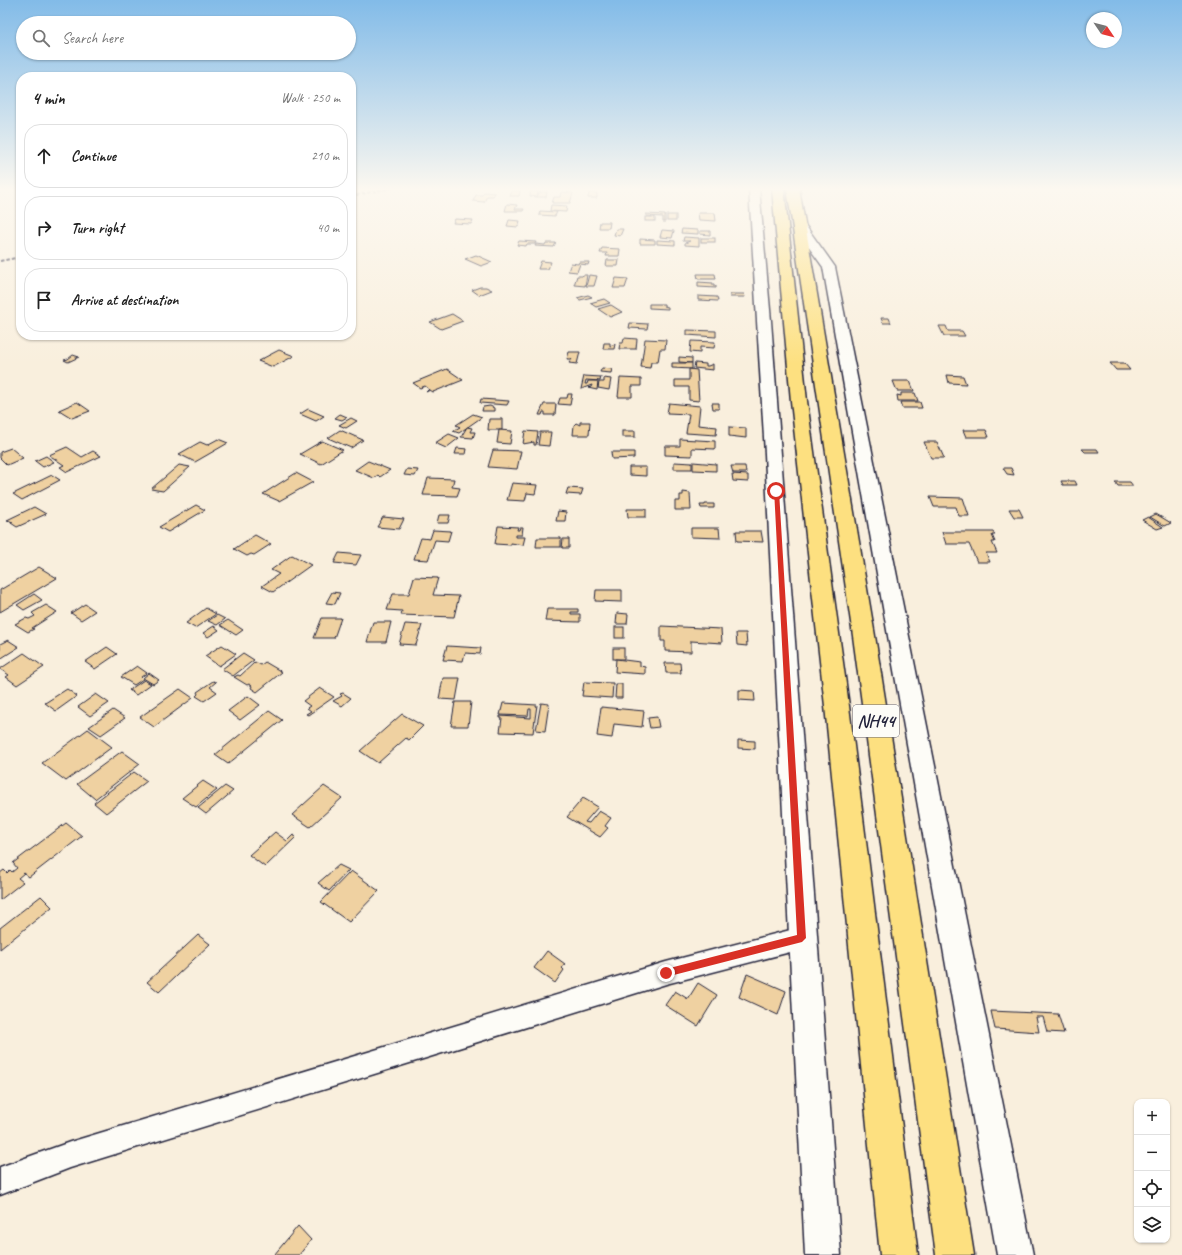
<!DOCTYPE html>
<html lang="en">
<head>
<meta charset="utf-8">
<style>
  body { margin:0; font-family:Caveat,sans-serif; background:#f2f2f2; color:#222 }
  .controls { position:absolute; right:12px; bottom:12px; display:grid; overflow:hidden; border-radius:8px; box-shadow:0 1px 3px #0004 }
  .controls button { width:36px; height:36px; display:grid; place-items:center; padding:0; border:0; border-bottom:1px solid #e0e0e0; background:#fff; color:#222; font:20px sans-serif }
  .compass { position:absolute; left:1086px; top:12px; width:36px; height:36px; border-radius:50%; background:#fff; box-shadow:0 1px 3px #0004; rotate:125deg }
  .stop { position:absolute; width:12px; height:12px; margin:-9px; border:3px solid #d93025; border-radius:50%; background:#fff }
  .stop.end { background:#d93025; border-color:#fff; box-shadow:0 1px 4px #0008 }
  .list { margin:0; padding:0; list-style:none }
  h2 { display:flex; justify-content:space-between; align-items:center; height:52px; margin:0; padding:0 16px; font-size:17px }
  h2 small { font-size:13px; font-weight:400; color:#767676 }
  .list li { display:grid; grid-template-columns:26px 1fr auto; gap:12px; align-items:center; box-sizing:border-box; height:64px; margin:0 8px 8px; padding:0 8px; border:1px solid #e0e0e0; border-radius:16px }
  .list b { display:block; font-size:15px; white-space:nowrap }
  .list em { font-size:13px; font-style:normal; color:#767676 }
  .icon { flex:none; width:22px; height:22px; fill:none; stroke:currentColor; stroke-width:2; stroke-linecap:round; stroke-linejoin:round }
  .map { position:relative; flex:none; width:1182px; height:1255px; overflow:hidden }
  .search { position:absolute; background:#fff; box-shadow:0 1px 3px #0004; left:16px; top:16px; width:340px; height:44px; display:flex; align-items:center; gap:10px; box-sizing:border-box; padding:0 14px; border-radius:22px; color:#767676; font-size:15px }
  .panel { position:absolute; background:#fff; box-shadow:0 1px 3px #0004; left:16px; top:72px; width:340px; height:268px; border-radius:16px }
  .map>svg:first-child { display:block }
  .building { fill:#efd1a1; stroke:#22223b }
  .lines { fill:none; stroke-linecap:round; stroke-linejoin:round }
  .minor-casing { stroke:#22223b; stroke-width:3 }
  .tertiary-casing { stroke:#22223b; stroke-width:3 }
  .trunk-casing { stroke:#22223b; stroke-width:3 }
  .minor { fill:#fdfcf7; fill-rule:evenodd }
  .tertiary { fill:#fdfcf7; fill-rule:evenodd }
  .trunk { fill:#fde080; fill-rule:evenodd }
  .rail { stroke:#22223b; stroke-width:2; stroke-dasharray:3.5 2; stroke-linecap:butt }
  .route { fill:#d93025 }
  .labels { text-anchor:middle; dominant-baseline:central; stroke-width:3.5; stroke-linejoin:round; paint-order:stroke }
  .shield { fill:#fdfcf7; stroke:#646373; stroke-width:1 }
  .shield-label { font-size:18px; font-weight:bold; fill:#22223b }
</style>
</head>
<body>
<div class="map">
<svg width="1182" height="1255" viewBox="0 0 1182 1255">
  <rect width="100%" height="100%" fill="#f9efdd"/>
  <filter id="ink" filterUnits="userSpaceOnUse"><feTurbulence type="fractalNoise" baseFrequency=".025" numOctaves="2"/><feDisplacementMap in="SourceGraphic" scale="8" xChannelSelector="R" yChannelSelector="G"/><feConvolveMatrix kernelMatrix="1 2 1 2 8 2 1 2 1" color-interpolation-filters="sRGB"/></filter>
  <g filter="url(#ink)">
    <g class="building">
      <polygon points="512,191 520,191 519,196 510,196"/>
      <polygon points="531,191 538,191 537,197 530,196"/>
      <polygon points="484,192 495,193 493,196 487,196 484,202 473,201 476,195 482,195"/>
      <polygon points="542,192 547,192 546,197 537,197 539,193"/>
      <polygon points="561,192 573,193 570,203 552,203 554,197 560,197"/>
      <polygon points="589,193 597,193 597,198 588,198"/>
      <polygon points="507,204 517,205 515,209 524,209 523,211 505,211"/>
      <polygon points="551,205 567,206 566,212 550,211"/>
      <polygon points="540,211 557,212 555,216 539,215"/>
      <polygon points="698,213 715,213 716,221 699,220"/>
      <polygon points="646,214 665,215 665,222 663,222 663,217 646,216"/>
      <rect x="667" y="215" width="9" height="6"/>
      <rect x="645" y="217" width="10" height="4"/>
      <polygon points="455,219 473,220 471,224 453,223"/>
      <polygon points="509,220 520,221 518,227 507,226"/>
      <polygon points="600,222 610,222 609,228 599,228"/>
      <polygon points="616,229 623,229 620,236 614,235"/>
      <polygon points="682,229 698,230 698,234 681,233"/>
      <polygon points="662,230 674,231 672,238 660,237"/>
      <polygon points="700,231 710,231 710,235 700,234"/>
      <polygon points="684,237 699,238 699,246 685,245 685,243 690,241 683,241"/>
      <rect x="701" y="238" width="14" height="4"/>
      <polygon points="640,239 655,240 655,244 640,244"/>
      <polygon points="657,240 675,241 675,245 657,244"/>
      <polygon points="519,241 536,242 535,244 527,244 526,246 517,245"/>
      <polygon points="546,243 556,243 554,247 535,246 536,244 545,245"/>
      <polygon points="602,248 620,249 619,256 606,256 607,253 600,253"/>
      <polygon points="476,255 492,262 481,266 465,259"/>
      <polygon points="607,260 619,260 618,266 606,266"/>
      <polygon points="541,261 551,262 548,269 538,269"/>
      <polygon points="579,262 589,262 588,265 580,264 577,272 568,271 571,263 578,264"/>
      <polygon points="697,274 715,274 716,279 698,279"/>
      <polygon points="583,275 587,275 585,286 574,285 577,276 582,276"/>
      <polygon points="589,275 597,276 594,286 586,286"/>
      <polygon points="616,278 628,279 625,288 613,288"/>
      <polygon points="698,282 713,283 713,286 716,286 716,288 698,287"/>
      <polygon points="480,287 486,287 492,290 479,295 472,290"/>
      <polygon points="730,294 744,294 745,297 730,297"/>
      <polygon points="588,295 592,297 580,300 577,298"/>
      <polygon points="698,296 717,297 718,301 698,300"/>
      <polygon points="604,299 610,303 596,307 590,303"/>
      <polygon points="649,304 664,304 664,306 668,307 668,309 649,308"/>
      <polygon points="611,305 622,312 610,317 598,309"/>
      <polygon points="452,314 463,321 441,329 430,322"/>
      <polygon points="881,318 889,318 891,323 883,323"/>
      <polygon points="630,323 648,324 647,329 629,328"/>
      <polygon points="939,326 946,326 948,331 962,331 965,336 944,336"/>
      <polygon points="687,330 716,331 716,337 687,335"/>
      <polygon points="624,338 637,339 636,349 619,349 620,343 623,343"/>
      <polygon points="645,339 666,340 665,349 660,349 658,362 651,362 650,368 641,367"/>
      <polygon points="691,341 715,342 714,348 700,347 700,353 690,352"/>
      <polygon points="604,343 610,343 610,346 615,344 614,349 603,349"/>
      <polygon points="279,350 294,356 273,367 258,361"/>
      <polygon points="569,352 580,352 577,364 569,363 572,359 567,359"/>
      <polygon points="73,355 79,357 68,362 64,360 68,359"/>
      <polygon points="679,357 692,358 692,363 679,362"/>
      <polygon points="672,363 692,363 692,369 672,368"/>
      <polygon points="695,363 706,364 706,366 708,366 713,364 713,370 694,368"/>
      <polygon points="1110,363 1124,363 1130,370 1116,370"/>
      <polygon points="602,368 612,369 611,373 600,372"/>
      <polygon points="447,369 463,380 433,392 430,390 426,392 429,389 425,386 420,388 413,383"/>
      <polygon points="689,369 697,370 699,401 689,400 689,387 675,387 675,380 689,380"/>
      <polygon points="947,375 963,376 966,384 949,383"/>
      <polygon points="584,376 601,377 600,381 586,380 585,384 587,384 588,381 598,381 597,390 588,388 591,387 592,385 581,389"/>
      <polygon points="604,378 611,379 609,390 598,388 599,382 604,382"/>
      <polygon points="620,378 641,379 641,386 632,386 632,397 618,397"/>
      <polygon points="893,381 910,381 914,391 897,391"/>
      <polygon points="901,393 915,393 918,401 898,401 897,395 901,396"/>
      <polygon points="568,394 572,394 570,405 558,404 560,398 567,398"/>
      <polygon points="481,399 509,401 507,405 480,403"/>
      <polygon points="77,402 90,411 72,418 59,410"/>
      <polygon points="900,402 920,402 922,408 902,408"/>
      <polygon points="669,403 700,406 698,425 717,427 716,435 686,433 689,414 667,413"/>
      <polygon points="712,403 719,403 719,409 713,409"/>
      <polygon points="544,404 556,404 555,415 545,415 545,412 543,412 542,415 539,415"/>
      <polygon points="490,406 494,408 494,411 482,411 483,407"/>
      <polygon points="308,409 324,416 316,421 300,414"/>
      <polygon points="340,414 347,417 342,420 335,418"/>
      <polygon points="473,414 482,417 459,433 453,431 460,427 456,425"/>
      <polygon points="351,418 357,421 346,428 339,425"/>
      <polygon points="489,419 502,419 502,430 488,430"/>
      <polygon points="580,422 590,422 589,435 573,435 574,425 576,423 580,425"/>
      <polygon points="467,427 472,428 470,432 475,432 473,438 461,437"/>
      <polygon points="729,427 746,428 746,438 729,436"/>
      <polygon points="340,430 363,440 351,448 328,438"/>
      <polygon points="499,430 512,431 510,444 497,443"/>
      <polygon points="963,430 986,430 989,437 966,437"/>
      <polygon points="525,431 538,432 536,445 534,445 534,442 523,444"/>
      <rect x="622" y="431" width="13" height="6"/>
      <polygon points="540,432 551,432 549,446 538,445"/>
      <polygon points="449,434 459,438 446,448 435,443"/>
      <polygon points="218,439 228,443 195,462 179,454 200,442 207,445"/>
      <polygon points="680,439 715,441 715,449 692,448 692,456 665,455 665,446 680,446"/>
      <polygon points="322,441 343,450 321,464 300,454"/>
      <polygon points="924,442 937,442 944,458 931,458"/>
      <polygon points="67,447 82,457 93,451 101,456 67,472 60,467 64,465 49,455"/>
      <polygon points="11,448 23,458 7,465 0,458 0,452"/>
      <polygon points="457,448 467,449 466,454 455,454"/>
      <polygon points="1082,449 1097,449 1099,452 1085,452"/>
      <polygon points="493,450 521,451 517,469 488,467"/>
      <polygon points="611,452 634,452 634,458 612,459"/>
      <polygon points="46,456 54,462 43,467 35,461"/>
      <polygon points="368,461 390,470 380,477 378,475 374,478 355,470"/>
      <polygon points="674,462 692,463 692,469 674,469"/>
      <polygon points="693,462 716,464 716,471 693,470"/>
      <polygon points="179,465 190,467 163,491 151,489"/>
      <polygon points="731,466 745,466 746,473 733,473"/>
      <polygon points="629,467 646,467 646,476 629,475"/>
      <polygon points="1003,468 1011,468 1014,475 1007,474"/>
      <polygon points="407,469 418,470 415,476 404,475"/>
      <polygon points="296,473 313,482 279,501 263,494"/>
      <polygon points="732,474 748,475 748,482 733,481"/>
      <polygon points="52,475 60,480 22,500 13,494"/>
      <polygon points="428,478 454,479 452,487 460,488 457,496 423,495"/>
      <polygon points="1061,481 1075,481 1077,485 1063,485"/>
      <polygon points="1115,482 1130,482 1133,486 1118,486"/>
      <polygon points="512,483 537,485 535,494 527,493 525,501 507,500"/>
      <polygon points="568,488 583,489 581,495 566,494"/>
      <polygon points="683,492 690,493 691,510 675,510 675,501 680,501 680,495 683,495"/>
      <polygon points="930,497 963,498 969,516 959,516 956,507 934,507"/>
      <polygon points="705,504 714,504 714,508 701,508 700,505 705,505"/>
      <polygon points="196,505 205,510 168,532 159,527"/>
      <polygon points="34,507 46,514 17,527 11,523 13,522 7,520"/>
      <polygon points="627,509 646,509 646,517 628,517"/>
      <polygon points="1009,509 1019,509 1023,517 1014,517"/>
      <polygon points="558,511 566,512 565,521 556,521"/>
      <polygon points="1156,514 1171,523 1165,526 1150,517"/>
      <polygon points="439,515 450,515 448,523 437,523"/>
      <polygon points="383,517 404,519 399,529 377,527"/>
      <polygon points="1148,517 1163,527 1157,529 1142,520"/>
      <polygon points="498,526 518,527 517,530 519,530 520,527 523,527 522,535 516,535 516,537 525,537 523,545 511,543 511,545 495,544"/>
      <polygon points="691,528 719,528 720,538 691,537"/>
      <polygon points="433,530 451,531 448,541 435,540 428,560 414,559 421,538 430,539"/>
      <polygon points="736,531 761,531 763,542 737,541"/>
      <polygon points="942,532 993,532 995,535 992,535 995,542 992,542 997,553 986,553 990,562 977,562 969,544 946,544"/>
      <polygon points="255,535 271,544 254,555 251,554 247,556 234,549"/>
      <polygon points="537,538 561,538 561,547 536,547"/>
      <polygon points="563,539 569,539 569,548 562,548"/>
      <polygon points="339,553 361,555 356,565 334,563"/>
      <polygon points="292,555 311,565 273,592 262,586 279,574 271,570"/>
      <polygon points="39,567 57,578 0,612 0,590"/>
      <polygon points="414,577 438,578 433,595 459,596 454,617 401,615 402,611 387,610 393,594 409,594"/>
      <polygon points="596,590 622,590 622,602 595,601"/>
      <polygon points="332,592 340,593 335,604 326,603"/>
      <polygon points="34,594 42,600 24,610 17,605"/>
      <polygon points="85,604 95,611 81,620 71,613"/>
      <polygon points="46,605 57,612 32,628 34,629 28,632 15,624 26,618 29,619 35,616 32,613"/>
      <polygon points="206,608 216,614 195,628 186,623"/>
      <polygon points="547,609 578,609 578,612 571,612 571,614 580,614 580,622 545,621"/>
      <polygon points="617,613 628,614 627,624 616,624"/>
      <polygon points="217,615 225,619 217,625 208,621"/>
      <polygon points="322,618 341,618 334,638 314,638"/>
      <polygon points="228,620 243,630 236,635 220,625"/>
      <polygon points="373,622 391,622 386,642 367,642"/>
      <polygon points="405,624 422,625 416,645 399,644"/>
      <polygon points="214,626 219,630 208,637 203,633"/>
      <polygon points="661,626 721,629 722,643 691,641 691,652 665,651 665,641 661,641"/>
      <rect x="615" y="627" width="9" height="11"/>
      <polygon points="736,633 746,633 747,646 737,645"/>
      <polygon points="8,640 19,647 0,659 0,644"/>
      <polygon points="222,645 236,654 219,666 205,656"/>
      <polygon points="447,646 481,648 480,654 465,653 463,661 443,660"/>
      <polygon points="107,647 117,654 95,669 85,662"/>
      <rect x="613" y="648" width="11" height="11"/>
      <polygon points="24,653 44,667 17,685 6,677 9,675 0,669"/>
      <polygon points="243,653 254,660 233,676 222,669"/>
      <polygon points="616,659 640,662 640,666 645,667 645,674 615,672"/>
      <polygon points="255,662 261,665 265,662 282,672 257,692 251,688 252,686 249,684 247,685 234,677 238,675 240,676"/>
      <polygon points="665,663 680,663 681,673 666,673"/>
      <polygon points="137,666 147,673 141,677 143,679 134,685 121,677"/>
      <polygon points="149,673 159,680 153,684 143,678"/>
      <polygon points="443,678 460,678 456,700 439,699"/>
      <polygon points="144,680 151,684 136,695 129,690"/>
      <polygon points="213,681 216,682 210,687 217,692 204,701 196,696 198,694 197,692"/>
      <polygon points="584,682 613,683 612,698 582,696"/>
      <polygon points="616,684 622,684 622,698 615,698"/>
      <polygon points="320,688 334,697 308,715 306,714 311,711 307,708 310,706 303,701"/>
      <polygon points="67,689 77,696 56,711 45,703"/>
      <polygon points="180,689 193,698 154,727 140,717"/>
      <polygon points="739,690 754,691 755,701 739,700"/>
      <polygon points="343,693 351,698 342,706 333,701 342,696 340,694"/>
      <polygon points="96,694 109,703 90,716 78,707"/>
      <polygon points="248,696 260,705 240,720 228,711"/>
      <polygon points="455,702 471,702 468,726 451,726"/>
      <polygon points="503,703 537,705 533,733 500,732 502,718 500,718 500,716 531,718 531,709 529,709 528,716 500,715"/>
      <polygon points="541,703 549,704 545,731 536,730"/>
      <polygon points="601,707 644,711 642,727 614,724 612,738 597,736"/>
      <polygon points="113,710 125,718 101,735 89,727"/>
      <polygon points="269,711 282,720 228,764 215,755"/>
      <polygon points="402,714 423,726 409,740 406,738 378,763 360,751"/>
      <polygon points="657,717 659,727 650,728 648,718"/>
      <polygon points="88,729 112,747 66,781 42,763"/>
      <polygon points="738,740 755,741 755,749 738,748"/>
      <polygon points="122,751 140,764 95,799 77,784"/>
      <polygon points="134,772 147,781 106,813 94,803"/>
      <polygon points="203,781 217,790 196,807 182,798"/>
      <polygon points="225,786 233,791 206,814 198,808"/>
      <polygon points="324,786 342,798 310,827 292,815"/>
      <polygon points="583,798 598,807 585,822 589,823 599,811 611,818 605,826 608,828 600,837 567,817"/>
      <polygon points="66,823 82,836 29,877 24,873 18,878 23,882 0,900 0,873 4,870 7,873 10,870 12,872 17,868 13,863"/>
      <polygon points="275,832 287,841 293,835 296,837 265,867 249,855"/>
      <polygon points="339,865 349,870 329,891 318,883"/>
      <polygon points="351,871 379,891 349,922 321,902"/>
      <polygon points="41,896 52,907 0,949 0,928"/>
      <polygon points="198,935 210,944 159,992 147,982"/>
      <polygon points="547,951 565,964 562,968 564,970 555,983 534,968"/>
      <polygon points="747,974 786,991 778,1015 739,997"/>
      <polygon points="698,983 717,995 698,1026 665,1005 675,991 688,999"/>
      <polygon points="991,1011 1058,1014 1064,1033 1047,1032 1043,1017 1036,1017 1039,1032 995,1029"/>
      <polygon points="298,1226 311,1240 299,1255 274,1255"/>
    </g>
    <g class="lines">
      <g class="minor-casing">
        <polygon id="minor" points="802,927 810,931 813,938 810,945 802,949 666,984 70,1168 0,1195 0,1167 70,1142 666,962"/>
      </g>
      <g class="tertiary-casing">
        <g id="tertiary">
          <polygon points="749,188 759,188 771,321 841,1255 805,1255 765,454"/>
          <polygon points="799,221 803,222 835,267 1033,1255 997,1255 823,267 793,225"/>
        </g>
      </g>
      <g class="trunk-casing">
        <g id="trunk">
          <polygon points="772,188 784,188 807,401 849,706 918,1255 880,1255 825,706 791,401"/>
          <polygon points="787,188 799,188 875,636 974,1255 936,1255 853,636"/>
        </g>
      </g>
      <use href="#minor" class="minor"/>
      <use href="#tertiary" class="tertiary"/>
      <use href="#trunk" class="trunk"/>
      <g class="rail">
        <polyline points="351,196 392,188"/>
        <polyline points="0,261 21,257"/>
      </g>
    </g>
  </g>
  <linearGradient id="sky" x2="0" y2="1"><stop stop-color="#82bbe8"/><stop offset="0.52" stop-color="#fcf8f0"/><stop offset="1" stop-color="#fcf8f0" stop-opacity="0"/></linearGradient>
  <rect width="1182" height="364" fill="url(#sky)"/>
  <polygon class="route" points="774,489 779,491 806,938 802,942 666,977 662,973 666,969 797,935"/>
  <g class="labels">
    <rect class="shield" x="853" y="705" width="46" height="32" rx="3"/>
    <g class="shield-label">
      <text x="876" y="721">NH44</text>
    </g>
  </g>
</svg>
<div class="controls">
<button>+</button>
<button>−</button>
<button><svg class="icon" aria-label="locate" viewBox="0 0 24 24"><circle cx="12" cy="12" r="6"/><path d="M12 2v4M12 18v4M2 12h4M18 12h4"/></svg></button>
<button><svg class="icon" aria-label="layers" viewBox="0 0 24 24"><path d="M12 4l9 5-9 5-9-5zM3 14l9 5 9-5"/></svg></button>
</div>
<svg class="compass" viewBox="-18 -18 36 36"><path d="M0-13l5 13h-10z" fill="#e53935"/><path d="M0 13l5-13h-10z" fill="#767676"/></svg>
<div class="stop" style="left:776px;top:491px"></div>
<div class="stop end" style="left:666px;top:973px"></div>
<div class="search"><svg class="icon" aria-label="search" viewBox="0 0 24 24"><circle cx="10" cy="10" r="6"/><path d="M15 15l6 6"/></svg>Search here</div>
<section class="panel">
<h2>4 min<small>Walk · 250 m</small></h2>
<ul class="list">
<li><svg class="icon" aria-label="ahead" viewBox="0 0 24 24"><path d="M12 20V5M6 11l6-6 6 6"/></svg><div><b>Continue</b></div><em>210 m</em></li>
<li><svg class="icon" aria-label="right" viewBox="0 0 24 24"><path d="M7 20v-9h11M14 6l5 5-5 5"/></svg><div><b>Turn right</b></div><em>40 m</em></li>
<li><svg class="icon" aria-label="arrive" viewBox="0 0 24 24"><path d="M6 21V4h12l-3 4 3 4H6"/></svg><div><b>Arrive at destination</b></div></li>
</ul>
</section>
</div>
</body>
</html>
